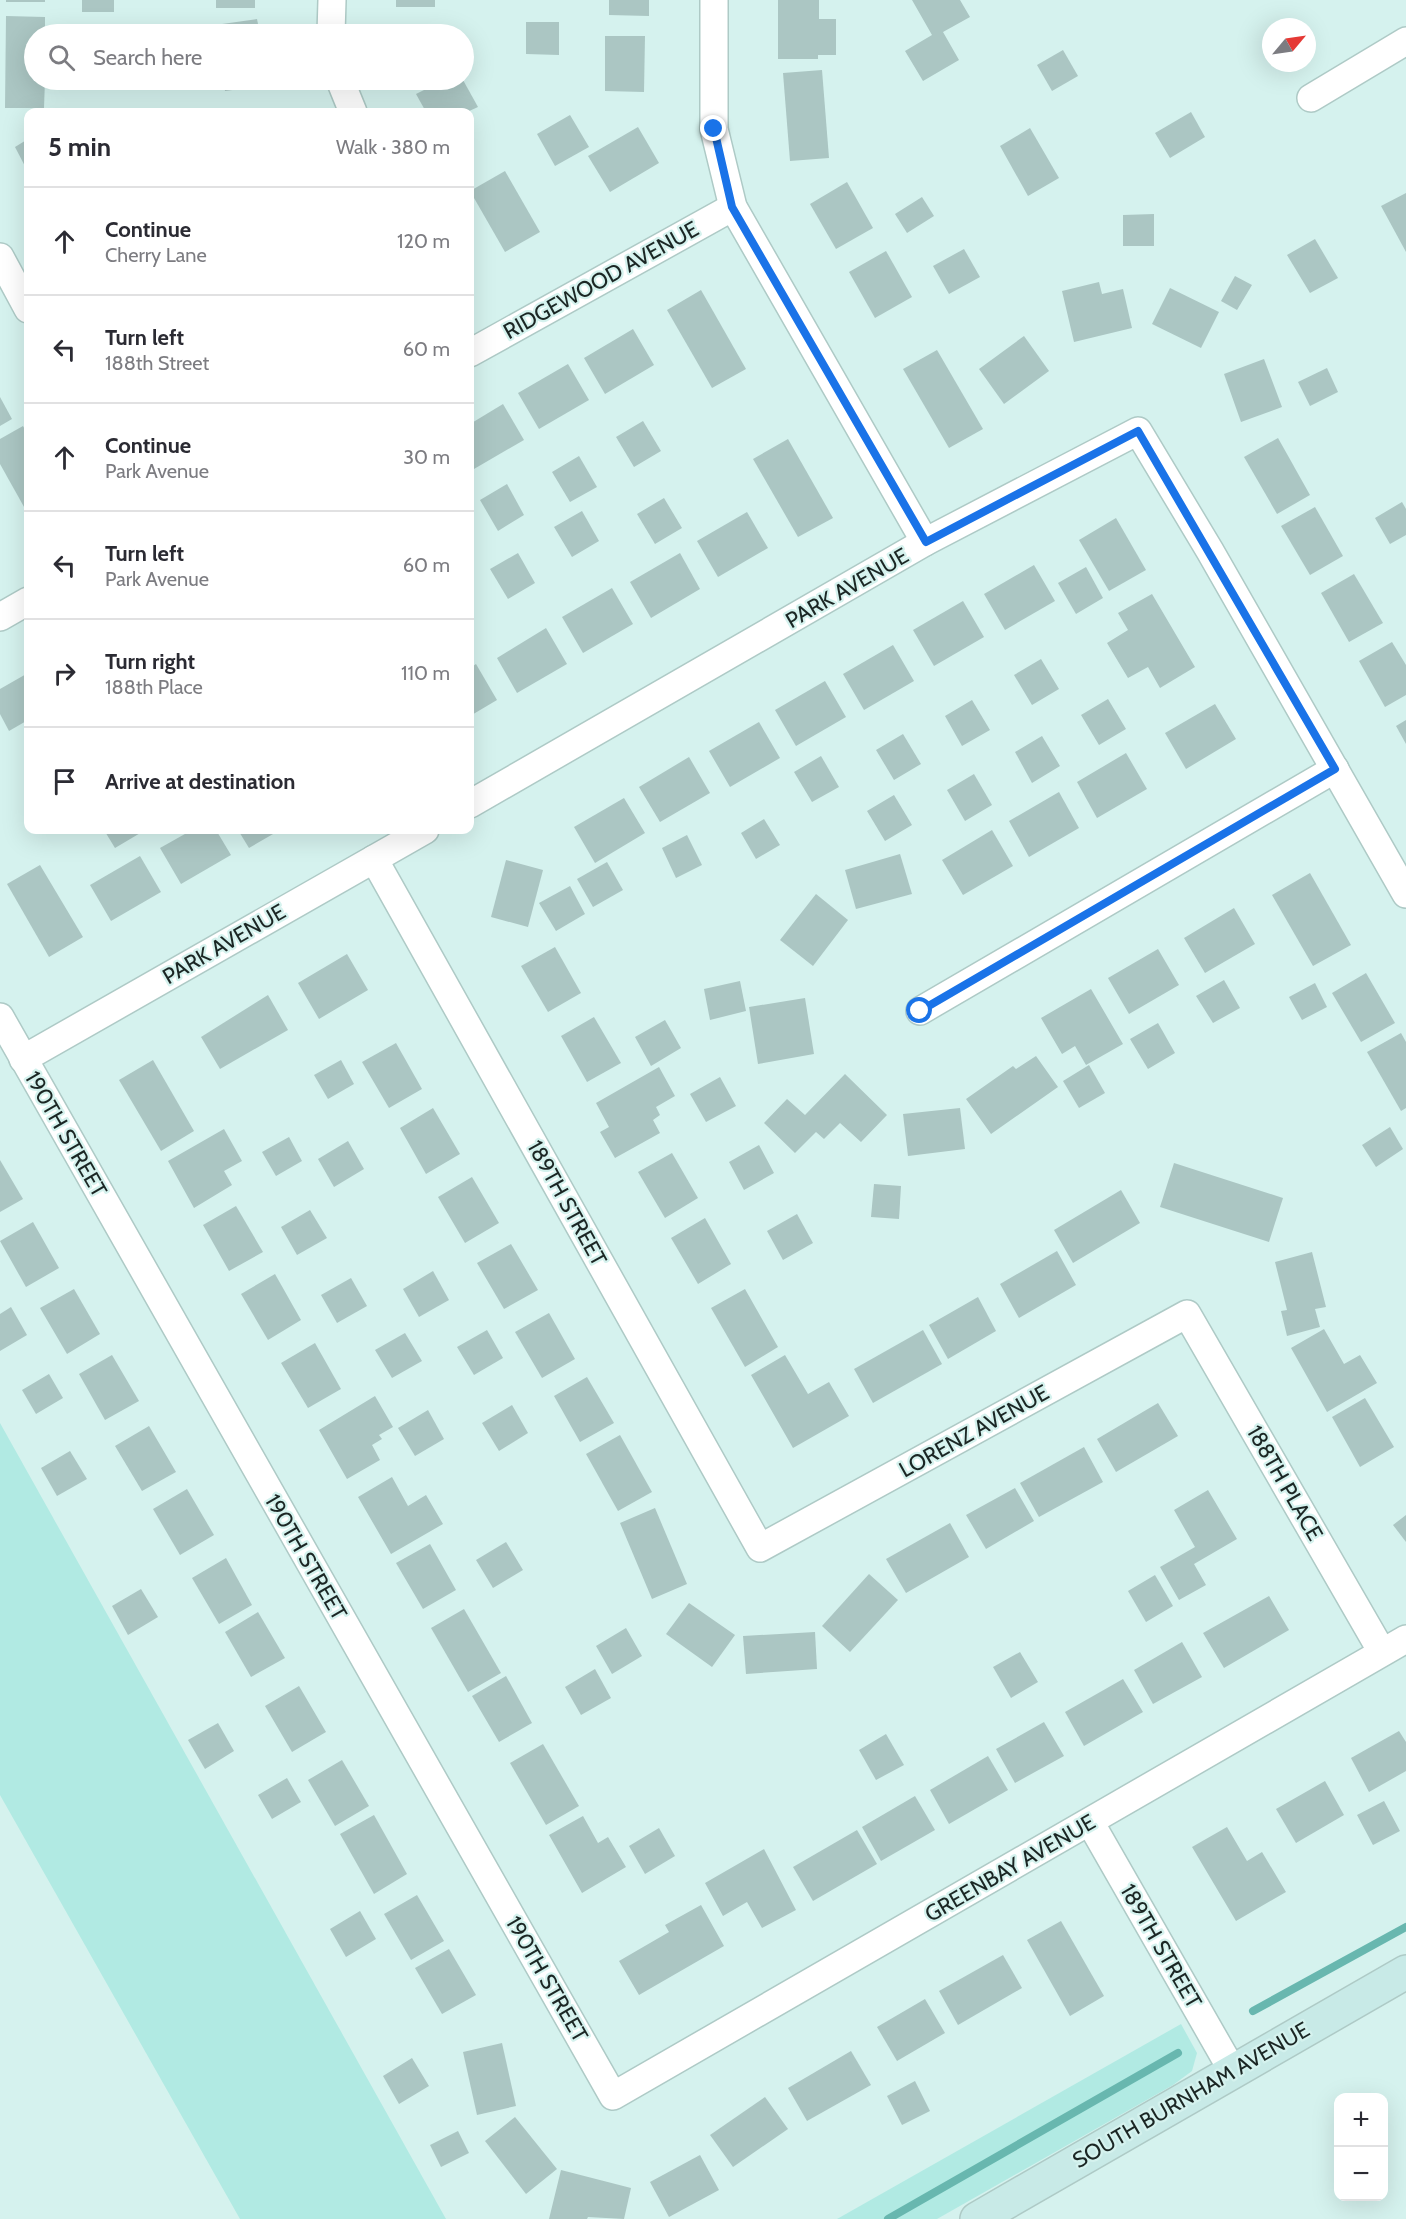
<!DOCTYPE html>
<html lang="en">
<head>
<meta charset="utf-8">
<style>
  body { margin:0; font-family:Cabin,sans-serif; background:#f7f7f7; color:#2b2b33 }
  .controls { position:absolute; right:18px; bottom:18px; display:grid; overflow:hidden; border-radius:12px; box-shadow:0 6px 24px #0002 }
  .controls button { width:54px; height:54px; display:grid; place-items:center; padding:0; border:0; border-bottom:2px solid #e1e1e2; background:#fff; color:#2b2b33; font:30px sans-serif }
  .compass { position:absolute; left:1262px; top:18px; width:54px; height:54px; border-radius:50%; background:#fff; box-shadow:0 6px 24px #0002; rotate:61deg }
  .stop { position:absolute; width:18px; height:18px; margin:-14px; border:4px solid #1a73e8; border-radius:50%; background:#fff }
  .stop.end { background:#1a73e8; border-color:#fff; box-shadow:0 2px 6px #0008 }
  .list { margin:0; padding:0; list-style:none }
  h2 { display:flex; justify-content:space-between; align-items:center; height:78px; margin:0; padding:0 24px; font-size:26px }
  h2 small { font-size:20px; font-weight:400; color:#7c7c81 }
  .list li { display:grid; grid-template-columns:39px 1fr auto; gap:18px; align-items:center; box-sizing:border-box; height:108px; padding:0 24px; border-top:2px solid #e1e1e2 }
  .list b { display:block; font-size:22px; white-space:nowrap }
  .list p { margin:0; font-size:20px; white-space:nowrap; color:#7c7c81 }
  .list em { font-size:20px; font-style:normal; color:#7c7c81 }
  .icon { flex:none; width:33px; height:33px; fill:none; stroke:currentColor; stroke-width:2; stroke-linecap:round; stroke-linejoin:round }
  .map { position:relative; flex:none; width:1406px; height:2219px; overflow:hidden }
  .search { position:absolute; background:#fff; box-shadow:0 6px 24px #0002; left:24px; top:24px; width:450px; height:66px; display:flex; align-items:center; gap:15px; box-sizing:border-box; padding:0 21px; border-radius:33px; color:#7c7c81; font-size:22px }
  .panel { position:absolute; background:#fff; box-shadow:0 6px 24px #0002; left:24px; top:108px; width:450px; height:726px; border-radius:12px }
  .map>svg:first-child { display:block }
  .green { fill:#b1eae3 }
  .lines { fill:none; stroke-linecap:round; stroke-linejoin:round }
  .stream { stroke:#68b7af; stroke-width:8 }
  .building { fill:#abc6c3 }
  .street-casing { stroke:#aecac6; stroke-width:30 }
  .secondary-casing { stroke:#aecac6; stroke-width:36 }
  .street { stroke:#fff; stroke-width:27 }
  .secondary { stroke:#c8eae7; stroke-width:33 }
  .route { stroke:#1a73e8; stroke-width:8 }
  .labels { text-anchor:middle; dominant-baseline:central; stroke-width:4.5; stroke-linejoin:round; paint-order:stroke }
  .street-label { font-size:22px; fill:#1b2624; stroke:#d5f2ee }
</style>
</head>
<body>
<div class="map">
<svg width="1406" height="2219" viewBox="0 0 1406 2219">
  <rect width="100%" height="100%" fill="#d5f2ee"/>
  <g class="green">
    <polygon points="0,1423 446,2219 240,2219 0,1795"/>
    <polygon points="1181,2024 1197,2053 1192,2071 1173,2085 937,2219 837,2219"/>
  </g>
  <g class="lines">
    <g class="stream">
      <polyline points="1253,2011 1406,1927"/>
      <polyline points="888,2219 1178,2053"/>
    </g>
  </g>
  <g class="building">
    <rect x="6" y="0" width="39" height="2"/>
    <rect x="82" y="0" width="32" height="12"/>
    <rect x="216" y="0" width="39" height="8"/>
    <rect x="396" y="0" width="39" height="7"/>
    <polygon points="609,0 649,0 649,16 609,15"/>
    <polygon points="778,0 819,0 819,19 836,19 836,55 818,55 818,59 778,59"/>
    <polygon points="912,0 960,0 970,17 943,32 959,60 923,81 905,51 932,35"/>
    <polygon points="6,16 45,17 45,34 34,34 34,80 45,80 44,108 5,108"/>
    <polygon points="257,19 260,34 216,34 215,25"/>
    <polygon points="526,22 559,22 559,55 526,54"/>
    <polygon points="605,36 645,36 644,92 605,91"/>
    <polygon points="1063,50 1078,76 1052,91 1037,65"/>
    <polygon points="822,70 829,158 790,161 783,73"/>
    <polygon points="223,80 267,80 268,85 225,91"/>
    <polygon points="444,80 463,80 478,107 467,112 426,112 416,94"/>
    <polygon points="1191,112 1205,137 1170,158 1155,133"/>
    <polygon points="570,115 589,147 555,166 537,134"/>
    <polygon points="638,127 659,163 610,192 588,156"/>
    <polygon points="1030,128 1059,178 1028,196 1000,146"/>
    <polygon points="28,139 28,172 15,147"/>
    <polygon points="505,171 540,232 505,252 470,191"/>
    <polygon points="847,182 873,228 836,249 810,204"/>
    <polygon points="1406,193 1406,252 1381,206"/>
    <polygon points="922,197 934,216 907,233 895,214"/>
    <polygon points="1154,214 1154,246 1123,246 1123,215"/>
    <polygon points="1315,239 1338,278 1310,293 1287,255"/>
    <polygon points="964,249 980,277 949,294 933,266"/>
    <polygon points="886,251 912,297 875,318 849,272"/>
    <polygon points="1235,276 1252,285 1237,310 1221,301"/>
    <polygon points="1099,282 1102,294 1123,289 1132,328 1074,342 1062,291"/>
    <polygon points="1170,288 1219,312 1201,348 1152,324"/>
    <polygon points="701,290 746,369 712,388 667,310"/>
    <polygon points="633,329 654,365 605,394 584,358"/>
    <polygon points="1024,336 1049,371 1004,404 979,369"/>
    <polygon points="937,350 983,429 949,448 903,369"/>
    <polygon points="1264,359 1282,407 1241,422 1224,374"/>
    <polygon points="568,364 589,400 539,429 518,393"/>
    <polygon points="1327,368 1338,392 1310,406 1298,382"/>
    <polygon points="0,397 12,419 0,426"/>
    <polygon points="503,404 524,440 474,469 470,461 470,424"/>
    <polygon points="643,421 661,451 634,467 616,437"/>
    <polygon points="23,426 28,435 28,514 0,464 0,439"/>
    <polygon points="1278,438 1310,495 1277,514 1244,457"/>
    <polygon points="788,439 833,518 798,537 753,459"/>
    <polygon points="579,456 597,487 570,502 552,472"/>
    <polygon points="507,484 524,515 498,531 480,500"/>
    <polygon points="664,498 682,528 655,544 637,514"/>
    <polygon points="1402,502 1406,509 1406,535 1390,544 1375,518"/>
    <polygon points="1315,507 1343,556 1310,575 1281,526"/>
    <polygon points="582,511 599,541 572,557 554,527"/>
    <polygon points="747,512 768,548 718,577 697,541"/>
    <polygon points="1116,518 1146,570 1109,591 1079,540"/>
    <polygon points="518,553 535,583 508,599 490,569"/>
    <polygon points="680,553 700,589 651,618 630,582"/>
    <polygon points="1034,565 1055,601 1005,630 984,594"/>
    <polygon points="1086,567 1103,598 1076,614 1058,583"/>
    <polygon points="1354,574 1383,623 1349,642 1321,593"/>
    <polygon points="612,588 633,624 583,653 562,617"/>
    <polygon points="1152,594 1195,667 1160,688 1148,667 1128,678 1107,643 1128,630 1118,613"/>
    <polygon points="963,601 984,637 934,666 913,630"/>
    <polygon points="546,628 567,664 517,693 497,658"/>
    <polygon points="1392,642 1406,665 1406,695 1385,707 1359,661"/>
    <polygon points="893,645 914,681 864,710 843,674"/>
    <polygon points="1041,659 1059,689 1032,705 1014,675"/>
    <polygon points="476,664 497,700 470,716 470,668"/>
    <polygon points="28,673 28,720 9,731 0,714 0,689"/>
    <polygon points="825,681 846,717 796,746 775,710"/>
    <polygon points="1108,699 1126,729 1099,745 1081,715"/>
    <polygon points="972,700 990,730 962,746 945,716"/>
    <polygon points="1215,704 1236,739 1186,769 1165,733"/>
    <polygon points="1406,720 1406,744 1396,726"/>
    <polygon points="759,722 780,758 730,787 709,751"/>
    <polygon points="903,734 921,764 894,780 876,750"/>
    <polygon points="1042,736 1060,766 1032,783 1015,752"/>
    <polygon points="1126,753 1147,789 1097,818 1077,782"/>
    <polygon points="821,756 839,787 812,802 794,772"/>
    <polygon points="689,757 710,793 660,822 639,787"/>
    <polygon points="974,774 992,805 965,821 947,790"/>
    <polygon points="1059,792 1079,828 1029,857 1009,821"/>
    <polygon points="894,795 912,825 885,841 867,811"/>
    <polygon points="624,798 645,833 595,863 574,827"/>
    <polygon points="764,819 780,845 756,859 741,833"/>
    <polygon points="104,830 141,830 142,832 115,848"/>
    <polygon points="192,830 216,830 231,855 181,884 160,848"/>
    <polygon points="238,830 280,830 249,848"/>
    <polygon points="992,830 1013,866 963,895 942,860"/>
    <polygon points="687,835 702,865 676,878 662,848"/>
    <polygon points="900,854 912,894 856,909 845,870"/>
    <polygon points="140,856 161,892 111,921 90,885"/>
    <polygon points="506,860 543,870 528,927 491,917"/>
    <polygon points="607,862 623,890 593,907 577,879"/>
    <polygon points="40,865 83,937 49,957 7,884"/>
    <polygon points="1310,873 1351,945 1313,966 1272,895"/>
    <polygon points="570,886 585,914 556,931 539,903"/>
    <polygon points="816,894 848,920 813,966 780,940"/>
    <polygon points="1234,908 1255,944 1205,973 1184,938"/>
    <polygon points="555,947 581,993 548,1012 521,966"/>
    <polygon points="1158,949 1179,985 1129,1014 1108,978"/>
    <polygon points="347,954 368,990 319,1019 298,983"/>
    <polygon points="1366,973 1395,1023 1361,1042 1332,993"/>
    <polygon points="1224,980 1240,1008 1213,1023 1196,996"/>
    <polygon points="740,981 746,1011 710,1020 704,989"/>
    <polygon points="1315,983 1327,1007 1302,1020 1289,997"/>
    <polygon points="1091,989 1123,1044 1086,1065 1075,1046 1062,1054 1041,1018"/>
    <polygon points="268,995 288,1030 220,1069 201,1037"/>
    <polygon points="805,998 814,1054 758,1064 749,1007"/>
    <polygon points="594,1017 621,1063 587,1082 561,1036"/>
    <polygon points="665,1020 681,1048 651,1066 635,1037"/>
    <polygon points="1158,1023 1175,1053 1148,1069 1130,1039"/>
    <polygon points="1401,1033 1406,1042 1406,1108 1401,1111 1367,1052"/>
    <polygon points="396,1043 422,1089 389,1108 362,1062"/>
    <polygon points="1036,1056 1058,1087 991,1134 966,1099 1013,1066 1016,1069"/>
    <polygon points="153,1060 194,1131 161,1151 119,1080"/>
    <polygon points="341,1060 354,1084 328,1099 314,1075"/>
    <polygon points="1089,1065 1105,1093 1079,1108 1063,1081"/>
    <polygon points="659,1067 675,1096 656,1107 660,1115 653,1120 660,1133 615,1158 600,1132 609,1127 596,1103"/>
    <polygon points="845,1074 887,1115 861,1142 840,1123 824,1139 816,1132 795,1153 764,1123 787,1099 805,1115"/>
    <polygon points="720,1077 736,1106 706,1122 690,1094"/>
    <polygon points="433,1108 460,1154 426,1174 400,1128"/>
    <polygon points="960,1108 965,1149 908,1156 903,1114"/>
    <polygon points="1390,1127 1403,1149 1376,1167 1362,1145"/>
    <polygon points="224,1129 242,1161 224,1171 232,1185 194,1208 168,1161"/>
    <polygon points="289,1137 302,1161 276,1176 262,1152"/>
    <polygon points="348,1141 364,1169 334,1187 318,1159"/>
    <polygon points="759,1145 774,1173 744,1190 729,1162"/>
    <polygon points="672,1153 698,1198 665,1218 638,1172"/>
    <polygon points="0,1160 23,1199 0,1212"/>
    <polygon points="1174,1163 1283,1198 1269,1242 1160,1207"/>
    <polygon points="472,1177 499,1223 465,1243 438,1197"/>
    <polygon points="874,1184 901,1186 899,1219 871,1217"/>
    <polygon points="1121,1190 1140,1223 1073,1263 1054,1230"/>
    <polygon points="236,1206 263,1252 229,1271 203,1225"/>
    <polygon points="310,1210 327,1238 297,1255 281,1227"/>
    <polygon points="797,1214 813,1243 783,1260 767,1231"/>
    <polygon points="705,1218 731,1264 698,1284 671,1238"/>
    <polygon points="33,1222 59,1268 26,1287 0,1241"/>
    <polygon points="511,1244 538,1290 504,1309 477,1263"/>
    <polygon points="1057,1251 1076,1285 1019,1318 1000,1284"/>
    <polygon points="1312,1252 1326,1307 1315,1309 1320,1327 1287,1336 1281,1311 1287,1310 1275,1262"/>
    <polygon points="433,1271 449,1300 419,1317 403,1289"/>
    <polygon points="275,1274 301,1320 268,1340 241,1294"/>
    <polygon points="351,1278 367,1306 337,1323 321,1295"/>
    <polygon points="74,1289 100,1334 67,1354 40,1308"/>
    <polygon points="745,1289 778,1347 745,1367 711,1308"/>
    <polygon points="978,1297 996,1331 948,1359 929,1325"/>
    <polygon points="11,1307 27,1335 0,1351 0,1314"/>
    <polygon points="549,1313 575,1359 542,1378 515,1332"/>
    <polygon points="1324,1329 1344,1364 1360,1355 1377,1383 1327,1412 1291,1348"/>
    <polygon points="487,1330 503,1358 474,1375 457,1347"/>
    <polygon points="923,1330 942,1364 873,1403 854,1369"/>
    <polygon points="405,1333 422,1361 392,1378 375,1350"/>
    <polygon points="315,1343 341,1389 308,1408 281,1363"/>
    <polygon points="112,1355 139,1401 105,1420 79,1374"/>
    <polygon points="785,1355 808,1394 829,1382 849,1416 793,1448 751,1375"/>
    <polygon points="49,1374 63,1398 36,1414 22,1390"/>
    <polygon points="587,1377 614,1423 580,1442 554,1396"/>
    <polygon points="375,1396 393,1427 379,1435 382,1439 372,1445 380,1460 347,1479 319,1430"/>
    <polygon points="1365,1398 1394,1447 1360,1467 1332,1417"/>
    <polygon points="1158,1403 1178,1436 1116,1472 1097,1439"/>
    <polygon points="512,1405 528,1433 499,1451 482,1423"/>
    <polygon points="428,1410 444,1439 415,1456 398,1428"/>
    <polygon points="149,1426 176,1472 142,1491 115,1446"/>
    <polygon points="620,1435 652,1492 618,1511 586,1454"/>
    <polygon points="1084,1447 1103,1482 1039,1517 1020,1483"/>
    <polygon points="70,1451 87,1479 57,1496 41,1468"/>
    <polygon points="392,1477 408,1506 426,1495 443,1524 391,1554 358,1497"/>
    <polygon points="1015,1488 1034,1521 986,1549 966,1515"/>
    <polygon points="187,1489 214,1535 180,1555 153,1509"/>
    <polygon points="1208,1490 1237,1539 1194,1564 1206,1585 1179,1600 1160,1567 1195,1547 1174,1510"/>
    <polygon points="655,1508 687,1584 652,1599 620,1523"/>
    <polygon points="1406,1515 1406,1542 1393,1525"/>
    <polygon points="950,1523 969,1557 906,1593 886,1559"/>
    <polygon points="506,1542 523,1570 493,1588 476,1560"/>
    <polygon points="430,1544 456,1590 423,1609 396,1563"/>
    <polygon points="226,1558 252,1605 219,1624 192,1578"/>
    <polygon points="869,1574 898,1600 850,1652 822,1626"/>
    <polygon points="1155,1575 1173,1606 1146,1622 1128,1591"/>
    <polygon points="141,1589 158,1617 128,1635 112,1606"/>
    <polygon points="1269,1596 1289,1630 1224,1668 1203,1633"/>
    <polygon points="689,1603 735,1635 712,1667 666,1634"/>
    <polygon points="464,1609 501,1673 468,1692 431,1628"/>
    <polygon points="258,1612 285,1658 251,1677 225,1632"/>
    <polygon points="626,1628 642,1656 612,1674 596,1646"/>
    <polygon points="815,1632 817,1669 746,1674 743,1636"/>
    <polygon points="1182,1642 1202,1677 1153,1704 1134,1670"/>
    <polygon points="1020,1652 1038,1682 1011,1698 993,1667"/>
    <polygon points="595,1669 611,1698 581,1715 565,1687"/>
    <polygon points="506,1676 532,1723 499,1742 472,1696"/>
    <polygon points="1123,1679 1143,1712 1084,1746 1065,1712"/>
    <polygon points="299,1686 326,1732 292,1752 265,1706"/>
    <polygon points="1044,1722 1064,1756 1015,1783 996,1749"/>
    <polygon points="218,1723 234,1751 205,1769 188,1740"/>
    <polygon points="1399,1731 1406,1742 1406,1771 1369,1792 1351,1758"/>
    <polygon points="886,1734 904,1765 876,1780 859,1750"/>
    <polygon points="543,1744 579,1806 546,1825 510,1763"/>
    <polygon points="988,1756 1008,1790 949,1824 930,1790"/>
    <polygon points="342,1760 369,1806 335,1826 308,1780"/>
    <polygon points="287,1778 301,1802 272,1819 258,1795"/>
    <polygon points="1325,1781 1344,1815 1296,1843 1276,1809"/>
    <polygon points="915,1796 935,1830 881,1861 862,1827"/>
    <polygon points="1384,1801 1400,1831 1373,1845 1357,1815"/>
    <polygon points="374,1815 407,1874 374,1894 340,1834"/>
    <polygon points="583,1816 598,1843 608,1837 626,1867 582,1893 549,1835"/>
    <polygon points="1227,1827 1247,1861 1262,1852 1286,1892 1236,1921 1192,1847"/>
    <polygon points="659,1828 675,1856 645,1874 629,1846"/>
    <polygon points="857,1830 877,1864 813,1901 793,1867"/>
    <polygon points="764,1849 796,1910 762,1928 747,1902 723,1916 705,1883"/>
    <polygon points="417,1895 444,1941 411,1960 384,1914"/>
    <polygon points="701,1905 724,1946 639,1995 619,1961 669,1932 665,1925"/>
    <polygon points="360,1911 376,1939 346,1957 330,1929"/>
    <polygon points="1061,1921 1104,1996 1070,2016 1027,1940"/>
    <polygon points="449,1949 476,1995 442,2014 415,1968"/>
    <polygon points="1003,1955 1022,1988 958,2025 939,1991"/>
    <polygon points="925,1999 945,2033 897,2061 877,2027"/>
    <polygon points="502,2043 516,2106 477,2115 463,2052"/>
    <polygon points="851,2051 871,2085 807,2121 788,2088"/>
    <polygon points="412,2058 429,2086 399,2104 383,2076"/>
    <polygon points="915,2081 930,2111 902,2125 887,2096"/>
    <polygon points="765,2097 788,2129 733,2167 710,2135"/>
    <polygon points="515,2117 557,2169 526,2194 485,2141"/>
    <polygon points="458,2131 469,2153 441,2167 430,2145"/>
    <polygon points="700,2155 719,2190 669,2217 650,2182"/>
    <polygon points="561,2170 631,2188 624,2219 588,2217 587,2219 549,2219"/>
  </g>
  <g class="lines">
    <g class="street-casing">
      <g id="street">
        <polyline points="714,0 714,129 733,207 925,542"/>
        <polyline points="331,34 332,0"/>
        <polyline points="340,80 353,112"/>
        <polyline points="1311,98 1406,41"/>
        <polyline points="0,257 28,309"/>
        <polyline points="470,353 733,207"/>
        <polyline points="0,617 28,601"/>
        <polyline points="470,804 925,542 1138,431 1210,551 1406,894"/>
        <polyline points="374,859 760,1548 1187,1314 1382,1652"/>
        <polyline points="920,1011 1335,769"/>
        <polyline points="0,1017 613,2096 1406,1639"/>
        <polyline points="23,1059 425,830"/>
        <polyline points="1090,1822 1232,2070"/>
      </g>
    </g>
    <g class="secondary-casing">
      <polyline id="secondary" points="977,2219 1406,1972"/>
    </g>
    <use href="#street" class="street"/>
    <use href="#secondary" class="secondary"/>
  </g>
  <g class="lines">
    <polyline class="route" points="714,129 732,207 926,542 1138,431 1335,769 920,1011"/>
  </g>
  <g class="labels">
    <g class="street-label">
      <text transform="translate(601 280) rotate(-29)">RIDGEWOOD AVENUE</text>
      <text transform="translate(847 588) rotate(-30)">PARK AVENUE</text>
      <text transform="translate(224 944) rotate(-30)">PARK AVENUE</text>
      <text transform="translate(66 1134) rotate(60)">190TH STREET</text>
      <text transform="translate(567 1203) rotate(61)">189TH STREET</text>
      <text transform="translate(974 1431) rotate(-29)">LORENZ AVENUE</text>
      <text transform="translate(1285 1483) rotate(60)">188TH PLACE</text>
      <text transform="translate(306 1557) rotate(60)">190TH STREET</text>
      <text transform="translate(1010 1868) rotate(-30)">GREENBAY AVENUE</text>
      <text transform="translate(1161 1946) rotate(60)">189TH STREET</text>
      <text transform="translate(547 1979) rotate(60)">190TH STREET</text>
      <text transform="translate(1191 2095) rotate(-30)">SOUTH BURNHAM AVENUE</text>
    </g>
  </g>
</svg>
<div class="controls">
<button>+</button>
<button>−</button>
</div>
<svg class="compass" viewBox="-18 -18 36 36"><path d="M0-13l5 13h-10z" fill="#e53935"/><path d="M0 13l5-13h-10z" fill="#7c7c81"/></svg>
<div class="stop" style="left:920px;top:1011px"></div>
<div class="stop end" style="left:714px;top:129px"></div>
<div class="search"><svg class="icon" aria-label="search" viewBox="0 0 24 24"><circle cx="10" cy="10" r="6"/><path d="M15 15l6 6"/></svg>Search here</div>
<section class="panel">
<h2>5 min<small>Walk · 380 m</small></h2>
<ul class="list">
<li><svg class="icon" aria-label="ahead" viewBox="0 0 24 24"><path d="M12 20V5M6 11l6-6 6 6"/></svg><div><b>Continue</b><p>Cherry Lane</p></div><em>120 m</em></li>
<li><svg class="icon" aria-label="left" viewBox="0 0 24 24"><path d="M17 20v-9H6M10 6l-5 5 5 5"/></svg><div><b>Turn left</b><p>188th Street</p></div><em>60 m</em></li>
<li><svg class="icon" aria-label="ahead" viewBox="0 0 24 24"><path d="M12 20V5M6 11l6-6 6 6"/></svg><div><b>Continue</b><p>Park Avenue</p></div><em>30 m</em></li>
<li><svg class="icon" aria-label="left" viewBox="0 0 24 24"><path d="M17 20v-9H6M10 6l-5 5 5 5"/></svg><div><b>Turn left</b><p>Park Avenue</p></div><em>60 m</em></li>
<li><svg class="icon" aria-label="right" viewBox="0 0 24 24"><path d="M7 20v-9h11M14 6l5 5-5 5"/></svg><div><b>Turn right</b><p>188th Place</p></div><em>110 m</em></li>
<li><svg class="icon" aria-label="arrive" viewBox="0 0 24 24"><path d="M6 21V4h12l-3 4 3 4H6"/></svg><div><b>Arrive at destination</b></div></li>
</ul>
</section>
</div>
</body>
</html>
